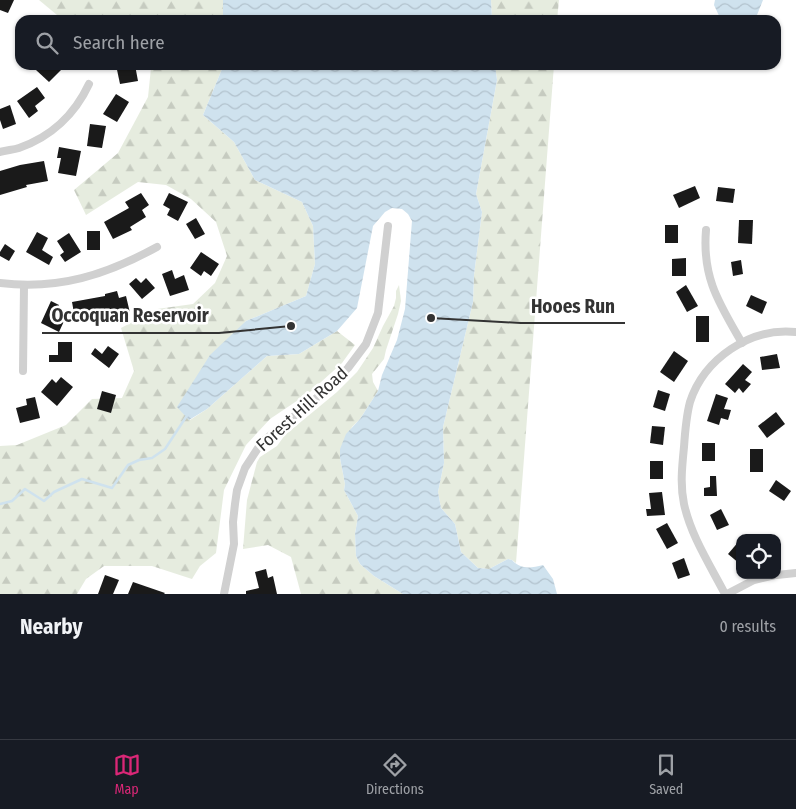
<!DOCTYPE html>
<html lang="en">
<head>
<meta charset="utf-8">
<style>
  body { margin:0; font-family:"Fira Sans Condensed",sans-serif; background:#20242c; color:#f1f3f6 }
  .controls { position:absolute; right:15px; bottom:15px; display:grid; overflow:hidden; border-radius:10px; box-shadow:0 1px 4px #0004 }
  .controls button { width:45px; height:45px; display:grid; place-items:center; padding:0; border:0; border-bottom:1px solid #363941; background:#171b24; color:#f1f3f6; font:25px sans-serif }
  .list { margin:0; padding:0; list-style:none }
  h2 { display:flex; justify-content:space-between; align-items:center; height:65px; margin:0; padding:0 20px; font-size:21px }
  h2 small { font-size:16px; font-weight:400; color:#9ea1a6 }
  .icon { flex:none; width:28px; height:28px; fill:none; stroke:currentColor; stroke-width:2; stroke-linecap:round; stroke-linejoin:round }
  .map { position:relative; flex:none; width:796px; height:594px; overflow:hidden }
  .search { position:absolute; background:#171b24; box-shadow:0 1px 4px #0004; left:15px; right:15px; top:15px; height:55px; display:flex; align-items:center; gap:12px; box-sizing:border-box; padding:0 18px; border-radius:15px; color:#9ea1a6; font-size:19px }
  .sheet { height:145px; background:#171b24 }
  nav { display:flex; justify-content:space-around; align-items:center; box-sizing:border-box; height:70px; border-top:1px solid #363941; background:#171b24; font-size:14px; color:#9ea1a6 }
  nav a { display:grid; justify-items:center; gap:2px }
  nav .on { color:#db2777 }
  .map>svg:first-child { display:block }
  .forest { fill:url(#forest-firs) }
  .water { fill:url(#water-waves) }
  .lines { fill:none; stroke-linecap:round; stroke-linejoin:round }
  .stream { stroke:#cfe2ee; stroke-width:2.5 }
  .building { fill:#1a1a1a }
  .street { stroke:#d0d0d0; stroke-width:8 }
  .labels { text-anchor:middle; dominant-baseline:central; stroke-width:5; stroke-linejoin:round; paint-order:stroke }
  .street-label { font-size:18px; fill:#333; stroke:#fff }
  .leader { fill:none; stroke:#333; stroke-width:2 }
  .callout-dot { fill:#333; stroke:#fff; stroke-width:2 }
  .callout-label { font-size:19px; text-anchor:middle; font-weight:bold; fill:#333; stroke:#fff; stroke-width:5; stroke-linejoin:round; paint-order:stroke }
</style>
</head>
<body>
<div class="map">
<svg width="796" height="594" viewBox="0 0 796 594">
  <defs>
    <pattern id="forest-firs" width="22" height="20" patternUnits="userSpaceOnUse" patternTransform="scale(1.25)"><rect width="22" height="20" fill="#e6ecdf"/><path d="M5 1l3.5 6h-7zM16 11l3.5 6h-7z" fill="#c6cbc0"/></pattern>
    <pattern id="water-waves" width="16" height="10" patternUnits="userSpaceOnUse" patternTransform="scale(1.25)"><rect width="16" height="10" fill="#cfe2ee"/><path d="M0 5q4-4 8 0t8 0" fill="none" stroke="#b2c2cd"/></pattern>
  </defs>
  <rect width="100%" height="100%" fill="#fff"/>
  <g class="forest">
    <polygon points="39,0 223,0 223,20 63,20"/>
    <polygon points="491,0 559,0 557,20 492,20"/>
    <polygon points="149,65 222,65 222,69 203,115 234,142 255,180 302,202 313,226 315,264 306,296 246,321 178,407 190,420 207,409 267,356 299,354 337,331 355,345 342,363 310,392 270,419 246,445 224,490 216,553 200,566 192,579 152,566 104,566 86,579 77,594 0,594 0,446 17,445 66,425 92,399 122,398 134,371 121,328 157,309 193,304 215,283 227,256 216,222 191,199 166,185 138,182 86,215 74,190 118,153 148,97 151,68"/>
    <polygon points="495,65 554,65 516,563 512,560 508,559 489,569 478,568 461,552 455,524 441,508 438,492 444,463 443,427 473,302 474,275 482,212 476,194 497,80"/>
    <polygon points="399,285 401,301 398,314 386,350 384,359 372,374 373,382 378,391 360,419 352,427 340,458 345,484 344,490 358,516 355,534 356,556 360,564 374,576 403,594 301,594 291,557 268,545 243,549 247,500 257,462 260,457 277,446 285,435 337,392 357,372 373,348 383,326 394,306 396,298 396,291"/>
  </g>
  <g class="water">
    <polygon points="223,0 491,0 492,20 223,20"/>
    <polygon points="715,0 763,0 755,20 721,20 714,5"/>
    <path d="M 222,65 L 495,65 L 497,80 L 476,194 L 482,212 L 474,275 L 473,302 L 443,427 L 444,463 L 438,492 L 441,508 L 455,524 L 461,552 L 478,568 L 489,569 L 508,559 L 512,560 C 521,570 531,568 543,565 L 553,579 L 557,594 L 403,594 L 374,576 L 360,564 L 356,556 L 355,534 L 358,516 L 344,490 L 345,484 L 340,458 L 340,449 L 346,434 L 360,419 L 378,391 L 382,375 L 397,340 L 405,309 L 412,221 L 408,214 L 402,209 L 392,208 L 385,212 L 373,226 L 357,308 L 337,331 L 299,354 L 267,356 L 207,409 L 189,420 L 177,407 L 210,355 L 246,321 L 306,296 L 315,264 L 313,226 L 302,202 L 255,180 L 234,142 L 203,115 L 222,69 Z"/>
  </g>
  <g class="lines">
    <polyline class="stream" points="0,504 12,501 25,489 44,501 54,492 82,479 112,488 128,465 139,460 152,458 165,449 188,414"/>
  </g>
  <g class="building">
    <polygon points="0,0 14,0 8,13 0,10"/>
    <polygon points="40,65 66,65 49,82 36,70"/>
    <polygon points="116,65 135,65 138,81 120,84"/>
    <polygon points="37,87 45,98 35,106 38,111 29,118 17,101"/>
    <polygon points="116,94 129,102 117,122 103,114"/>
    <polygon points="10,105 16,124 3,129 0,120 0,109"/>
    <polygon points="90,124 106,126 102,148 87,146"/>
    <polygon points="59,147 81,151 76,176 58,173 61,158 57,158"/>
    <polygon points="44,161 48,181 26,185 27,187 0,195 0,171 20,165"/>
    <polygon points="695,186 700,198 679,208 673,195"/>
    <polygon points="718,187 735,189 733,203 716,201"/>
    <polygon points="141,193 149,205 142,210 146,217 130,227 132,230 113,239 104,222 129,208 125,202"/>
    <polygon points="169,193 188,202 178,221 167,215 170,209 163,205"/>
    <polygon points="196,218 205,234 195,239 186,224"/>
    <polygon points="739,220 753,220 752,244 738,243"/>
    <rect x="665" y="225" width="13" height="18"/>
    <rect x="87" y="231" width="13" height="19"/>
    <polygon points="37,232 48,238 42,250 53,257 49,265 26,252"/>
    <polygon points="69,233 81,252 65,262 60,255 64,252 57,241"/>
    <polygon points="5,244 15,251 9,261 0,256 0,252"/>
    <polygon points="201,252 219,264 211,276 204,271 201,276 190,268"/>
    <polygon points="686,258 686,276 672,276 672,259"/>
    <polygon points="741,260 743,274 733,276 731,262"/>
    <polygon points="172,270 175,279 184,275 189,290 170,296 162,274"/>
    <polygon points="136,278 141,283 146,278 155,288 142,299 129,284"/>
    <polygon points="686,285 698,306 687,312 676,292"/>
    <polygon points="117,291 119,298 126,296 130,313 111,318 110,314 86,319 84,311 74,313 72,302 105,296 105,294"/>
    <polygon points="751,295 767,302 762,314 746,306"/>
    <polygon points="51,301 59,305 54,314 65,319 59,332 41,323"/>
    <rect x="696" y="316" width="13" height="26"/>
    <polygon points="58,342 72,342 72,362 49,362 49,355 58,355"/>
    <polygon points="108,346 119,354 109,368 91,354 95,348 102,354"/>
    <polygon points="674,351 688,361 674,382 660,372"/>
    <polygon points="777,354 780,368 762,370 760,357"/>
    <polygon points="743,364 752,372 745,380 751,384 743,393 739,388 735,393 725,384"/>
    <polygon points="61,377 73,387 57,406 41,392 52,379 56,383"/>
    <polygon points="658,390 670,394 665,411 653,407"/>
    <polygon points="102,391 116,395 111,413 97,409"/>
    <polygon points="716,394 728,398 724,409 731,410 728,420 721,418 719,425 707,421"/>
    <polygon points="35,397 40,418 20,423 16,408 27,405 26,399"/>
    <polygon points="776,412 785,424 767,438 758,426"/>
    <polygon points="652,426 665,427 663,445 650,443"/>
    <rect x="702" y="443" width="13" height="18"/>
    <rect x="750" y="449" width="13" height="23"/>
    <rect x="650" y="461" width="13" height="18"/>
    <polygon points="710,476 716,476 717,496 704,496 704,488 710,487"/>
    <polygon points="776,480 791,491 784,501 769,491"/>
    <polygon points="662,492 665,515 647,516 646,509 651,509 649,493"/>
    <polygon points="721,509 729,525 717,530 710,515"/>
    <polygon points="667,523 678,543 667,549 656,529"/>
    <polygon points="740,540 740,564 728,554"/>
    <polygon points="684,558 690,575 678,579 672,563"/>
    <polygon points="266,569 268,578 273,576 277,594 246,594 246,591 259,588 255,572"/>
    <polygon points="105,575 119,580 113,594 98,594"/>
    <polygon points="133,582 165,593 164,594 128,594"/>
  </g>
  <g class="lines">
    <g class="street">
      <path d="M 0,152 C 6,150 13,150 19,148 C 51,137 75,114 89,84"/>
      <path d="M 706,230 C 702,278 719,303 742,343"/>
      <path d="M 0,283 C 59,290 106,275 157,247"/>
      <polyline points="23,371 24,286"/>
      <polyline points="777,575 796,573"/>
      <polyline points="224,594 234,544 233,522 235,504 237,490 245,468 262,442 325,391 348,368 366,344 378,313 388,226"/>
      <path d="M 725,594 C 710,565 691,536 684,504 C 680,485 682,467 684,447 C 685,432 686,417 690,402 C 704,359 750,327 796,332"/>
      <polyline points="727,594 754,580 775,575"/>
    </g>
  </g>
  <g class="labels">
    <g class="street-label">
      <text transform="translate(302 409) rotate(-42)">Forest Hill Road</text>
    </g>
  </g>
  <path class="leader" d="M431 318L521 323H625M291 326L219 333H42"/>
  <g class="callout-dot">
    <circle cx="431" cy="318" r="5"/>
    <circle cx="291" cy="326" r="5"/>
  </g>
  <g class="callout-label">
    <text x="573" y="313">Hooes Run</text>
    <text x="130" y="322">Occoquan Reservoir</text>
  </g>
</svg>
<div class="controls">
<button><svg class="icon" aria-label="locate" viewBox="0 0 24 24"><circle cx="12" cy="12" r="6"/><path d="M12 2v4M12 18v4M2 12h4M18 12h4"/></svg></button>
</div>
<div class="search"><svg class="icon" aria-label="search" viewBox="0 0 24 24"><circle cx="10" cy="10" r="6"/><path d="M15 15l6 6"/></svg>Search here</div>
</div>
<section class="sheet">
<h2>Nearby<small>0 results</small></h2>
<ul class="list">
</ul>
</section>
<nav>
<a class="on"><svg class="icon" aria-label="map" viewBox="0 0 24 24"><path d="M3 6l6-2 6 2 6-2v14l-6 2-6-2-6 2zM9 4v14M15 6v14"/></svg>Map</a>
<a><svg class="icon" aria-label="directions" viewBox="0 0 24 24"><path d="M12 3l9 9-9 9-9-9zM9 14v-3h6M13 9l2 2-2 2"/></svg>Directions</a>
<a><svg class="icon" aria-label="saved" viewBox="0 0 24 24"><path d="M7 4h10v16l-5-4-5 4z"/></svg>Saved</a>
</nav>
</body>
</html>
